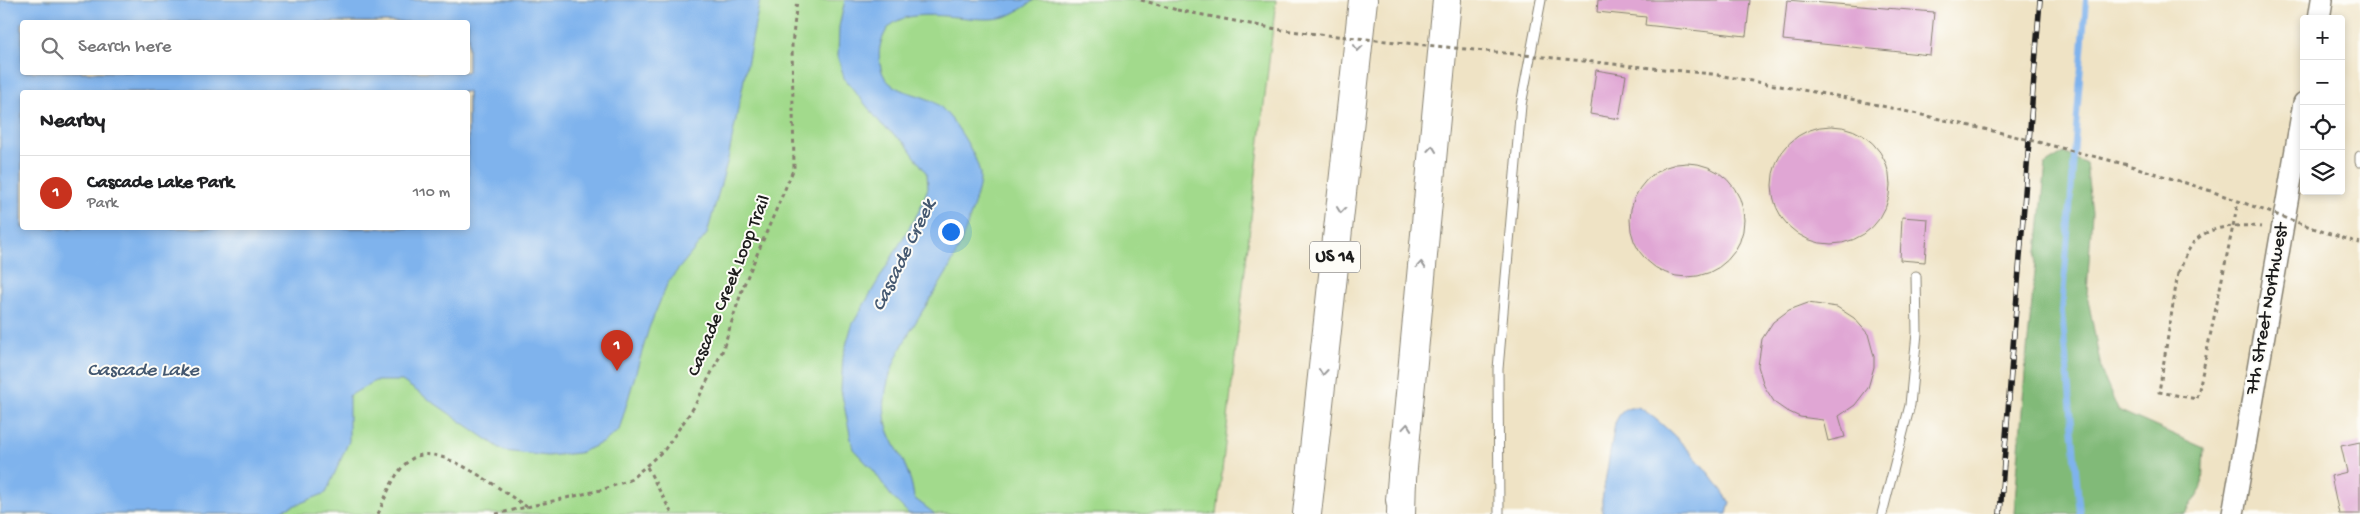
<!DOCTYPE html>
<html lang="en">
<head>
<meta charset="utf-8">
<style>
  body { margin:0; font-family:"Gochi Hand",sans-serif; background:#f2f2f2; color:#202124 }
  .controls { position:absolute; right:15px; top:15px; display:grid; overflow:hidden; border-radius:5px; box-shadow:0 2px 8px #0003 }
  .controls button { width:45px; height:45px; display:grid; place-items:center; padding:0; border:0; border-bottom:1px solid #e0e0e0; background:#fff; color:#202124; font:25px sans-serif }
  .you { position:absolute; left:950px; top:231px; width:18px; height:18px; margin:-12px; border:4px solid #fff; border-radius:50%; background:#1a73e8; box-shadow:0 0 0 8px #1a73e833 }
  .badge { display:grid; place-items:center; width:32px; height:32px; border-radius:50%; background:#c8321e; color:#fff; font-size:16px; font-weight:700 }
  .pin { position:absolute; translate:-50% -41px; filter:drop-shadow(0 1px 2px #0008) }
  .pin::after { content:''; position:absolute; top:26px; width:18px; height:15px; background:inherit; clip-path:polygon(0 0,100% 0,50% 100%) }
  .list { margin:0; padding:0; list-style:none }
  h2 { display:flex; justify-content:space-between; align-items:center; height:65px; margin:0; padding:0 20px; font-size:21px }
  h2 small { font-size:16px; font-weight:400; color:#757577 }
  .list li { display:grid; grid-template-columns:32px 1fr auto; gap:15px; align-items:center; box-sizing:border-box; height:75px; padding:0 20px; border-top:1px solid #e0e0e0 }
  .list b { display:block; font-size:19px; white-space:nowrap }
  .list p { margin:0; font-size:16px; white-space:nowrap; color:#757577 }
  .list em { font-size:16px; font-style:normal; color:#757577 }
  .icon { flex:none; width:28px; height:28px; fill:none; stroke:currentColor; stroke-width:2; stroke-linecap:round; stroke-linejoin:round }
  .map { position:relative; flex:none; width:2360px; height:514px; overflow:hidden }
  .search { position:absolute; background:#fff; box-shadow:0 2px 8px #0003; left:20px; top:20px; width:450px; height:55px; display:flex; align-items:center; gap:12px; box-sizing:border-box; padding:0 18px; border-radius:5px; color:#757577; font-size:19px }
  .panel { position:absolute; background:#fff; box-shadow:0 2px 8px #0003; left:20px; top:90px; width:450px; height:140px; border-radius:5px }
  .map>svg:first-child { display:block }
  .green { fill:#a2da8c; stroke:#5f7b54; fill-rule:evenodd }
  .forest { fill:#81ba78; stroke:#4e6b4a }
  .water { fill:#7fb3ed; stroke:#4e6884; fill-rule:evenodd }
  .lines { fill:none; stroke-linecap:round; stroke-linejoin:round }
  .stream { stroke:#7fb3ed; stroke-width:6 }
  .building { fill:#e0a6d4 }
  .service-casing { stroke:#868070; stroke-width:11 }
  .tertiary-casing { stroke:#868070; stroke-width:24 }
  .trunk-casing { stroke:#868070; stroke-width:30 }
  .motorway-casing { stroke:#868070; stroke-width:30 }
  .path { stroke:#868070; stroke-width:3; stroke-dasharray:4 4; stroke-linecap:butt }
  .service { stroke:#fff; stroke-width:9 }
  .tertiary { stroke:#fff; stroke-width:21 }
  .trunk { stroke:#fff; stroke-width:28 }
  .motorway { stroke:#fff; stroke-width:28 }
  .rail-casing { stroke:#1c1c1c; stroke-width:5.5 }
  .rail { stroke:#fdfcf7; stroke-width:4; stroke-dasharray:11; stroke-linecap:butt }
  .path-bridge { stroke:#868070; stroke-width:3; stroke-dasharray:4 4; stroke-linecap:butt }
  .oneway { stroke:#999 }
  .labels { text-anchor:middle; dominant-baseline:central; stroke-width:4; stroke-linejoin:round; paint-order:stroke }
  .shield { fill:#fdfcf7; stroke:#605f5e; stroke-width:1 }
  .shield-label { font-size:18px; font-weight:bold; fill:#1c1c1c }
  .street-label { font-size:19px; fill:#1c1c1c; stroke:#fdfcf7 }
  .water-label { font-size:20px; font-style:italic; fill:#445870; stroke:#fdfcf7 }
</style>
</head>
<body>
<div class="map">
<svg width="2360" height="514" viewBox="0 0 2360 514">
  <rect width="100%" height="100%" fill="#fdfcf7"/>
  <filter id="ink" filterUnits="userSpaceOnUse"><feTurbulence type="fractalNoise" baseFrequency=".02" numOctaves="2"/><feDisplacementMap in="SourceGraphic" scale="10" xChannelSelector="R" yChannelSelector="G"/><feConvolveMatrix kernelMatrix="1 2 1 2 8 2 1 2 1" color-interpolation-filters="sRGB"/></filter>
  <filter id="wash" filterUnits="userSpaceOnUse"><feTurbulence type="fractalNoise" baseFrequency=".0096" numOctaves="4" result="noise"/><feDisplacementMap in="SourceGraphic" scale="20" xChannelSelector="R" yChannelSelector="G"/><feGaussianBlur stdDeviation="1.12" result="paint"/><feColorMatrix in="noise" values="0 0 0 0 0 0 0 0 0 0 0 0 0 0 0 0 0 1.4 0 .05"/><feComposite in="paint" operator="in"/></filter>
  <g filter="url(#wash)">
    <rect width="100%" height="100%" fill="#efe3c5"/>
    <path class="green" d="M 0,0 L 1276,0 L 1217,514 L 0,514 ZM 22,22 L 468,22 L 468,72 L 22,72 ZM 22,92 L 468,92 L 468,228 L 22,228 Z"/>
    <polygon class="forest" points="2064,153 2086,164 2092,212 2087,294 2102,373 2118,410 2204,448 2202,487 2185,514 2014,514 2026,360 2046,164"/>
    <g class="water">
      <path d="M 0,0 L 760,0 L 728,159 L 707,234 L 668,282 L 649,328 L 619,430 L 604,442 L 579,453 L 547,456 L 504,451 L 402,381 L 375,381 L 349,396 L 349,441 L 326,493 L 273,514 L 0,514 ZM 22,22 L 468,22 L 468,72 L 22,72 ZM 22,92 L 468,92 L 468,228 L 22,228 Z"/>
      <path d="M 845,0 L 1034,0 C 1027,6 1014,14 1004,17 C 974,26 906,0 886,31 C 880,42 878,51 880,63 C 884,94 913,90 934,102 C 950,111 978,156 980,174 C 981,185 975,200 972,211 C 965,232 957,255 946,274 C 924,311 889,355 885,398 C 881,433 900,447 909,476 C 912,483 913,491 914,498 L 935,514 L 909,514 L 891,496 L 874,471 L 853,449 L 841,390 L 843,356 L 852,325 L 919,211 L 928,188 L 927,174 L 906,144 L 882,125 L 844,78 L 838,57 L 839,27 Z"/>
      <path d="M 1638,407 C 1665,421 1714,475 1730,503 L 1727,514 L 1602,514 L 1602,500 L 1615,423 C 1621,411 1624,408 1638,407 Z"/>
    </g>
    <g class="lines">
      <polyline class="stream" points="2080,514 2062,311 2086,0"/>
    </g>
    <g id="blocks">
      <g class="building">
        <polygon points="1598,0 1750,0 1746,36 1645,25 1646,17 1597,12"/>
        <polygon points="1787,0 1934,12 1930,55 1783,40"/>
        <polygon points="1596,70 1626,75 1619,119 1590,114"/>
        <circle cx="1831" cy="185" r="59"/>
        <circle cx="1687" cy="220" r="57"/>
        <polygon points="1902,217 1928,219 1925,262 1900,260"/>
        <polygon points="1808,303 1837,307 1854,318 1868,334 1874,356 1874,367 1868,388 1855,405 1839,416 1845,437 1828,441 1823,420 1800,417 1785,410 1775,403 1764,386 1758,366 1762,339 1773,322 1789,310"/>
        <polygon points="2360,442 2360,514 2339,514 2331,476 2347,472 2341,446"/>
      </g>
    </g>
  </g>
  <g filter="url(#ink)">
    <use href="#blocks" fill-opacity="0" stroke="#868070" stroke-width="1"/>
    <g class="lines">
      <g class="service-casing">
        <g id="service">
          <polyline points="2360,156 2360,162"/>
          <polyline points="1499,514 1498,369 1521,105 1541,0"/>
          <polyline points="1882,514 1910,405 1917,333 1916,276"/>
        </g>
      </g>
      <g class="tertiary-casing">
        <g id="tertiary">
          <polyline points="2319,19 2322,0"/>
          <polyline points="2233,514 2304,103"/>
        </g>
      </g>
      <g class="trunk-casing">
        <g id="trunk">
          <polyline points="1400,500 1447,0"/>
          <polyline points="1307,514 1363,0"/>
        </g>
      </g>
      <g class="motorway-casing">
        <polyline id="motorway" points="1401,514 1402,476"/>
      </g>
      <g class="path">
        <polyline points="1141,0 1177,10"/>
        <polyline points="2327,233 2360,243"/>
        <path d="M 2178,273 C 2183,264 2187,250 2194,242 C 2209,225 2241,224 2261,227"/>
        <polyline points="647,467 672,514"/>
        <path d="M 378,514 C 387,495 395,467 415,457 C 442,443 503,492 527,507"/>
        <polyline points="496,514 601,490 630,480 665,449 694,407 722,352 743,287 794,168 792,45 797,0"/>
      </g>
      <use href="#service" class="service"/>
      <use href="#tertiary" class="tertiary"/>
      <use href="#trunk" class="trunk"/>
      <use href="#motorway" class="motorway"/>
      <g class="rail-casing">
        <polyline id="rail" points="2000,514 2040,0"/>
      </g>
      <use href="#rail" class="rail"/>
      <g class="path-bridge">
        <polyline points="1177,10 1282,30 1327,35 1712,74 1842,97 2002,133 2128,165 2208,190 2327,233"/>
        <polyline points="2178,273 2159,392 2197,399 2238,202"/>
      </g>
    </g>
    <defs><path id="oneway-chevron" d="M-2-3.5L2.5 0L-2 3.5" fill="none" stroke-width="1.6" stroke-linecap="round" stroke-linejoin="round" transform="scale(1.25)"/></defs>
    <g class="oneway">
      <use href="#oneway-chevron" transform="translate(1358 48) rotate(96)"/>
      <use href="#oneway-chevron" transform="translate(1432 149) rotate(-84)"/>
      <use href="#oneway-chevron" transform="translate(1341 210) rotate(96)"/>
      <use href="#oneway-chevron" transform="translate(1421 265) rotate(-85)"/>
      <use href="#oneway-chevron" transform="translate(1323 372) rotate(96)"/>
      <use href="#oneway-chevron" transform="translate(1407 427) rotate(-85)"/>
    </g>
  </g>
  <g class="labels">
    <rect class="shield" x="1310" y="241.5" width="50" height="31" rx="4"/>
    <g class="shield-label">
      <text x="1335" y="257">US 14</text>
    </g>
    <g class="street-label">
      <text transform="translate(730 286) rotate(-68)">Cascade Creek Loop Trail</text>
      <text transform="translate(2268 309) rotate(-80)">7th Street Northwest</text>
    </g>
    <g class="water-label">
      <text transform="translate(905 256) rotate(-64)">Cascade Creek</text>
      <text x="143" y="371">Cascade Lake</text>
    </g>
  </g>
</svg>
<div class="controls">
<button>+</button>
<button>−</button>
<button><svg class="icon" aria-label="locate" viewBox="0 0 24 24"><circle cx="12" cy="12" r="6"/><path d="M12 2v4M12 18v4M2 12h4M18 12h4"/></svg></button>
<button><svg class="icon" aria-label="layers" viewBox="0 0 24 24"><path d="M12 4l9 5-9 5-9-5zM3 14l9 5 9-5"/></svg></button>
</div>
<div class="you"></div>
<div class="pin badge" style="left:617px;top:371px">1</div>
<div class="search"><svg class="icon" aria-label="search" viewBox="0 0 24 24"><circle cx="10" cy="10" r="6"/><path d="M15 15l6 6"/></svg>Search here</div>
<section class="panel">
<h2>Nearby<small></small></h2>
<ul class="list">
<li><span class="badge">1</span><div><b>Cascade Lake Park</b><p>Park</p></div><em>110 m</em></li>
</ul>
</section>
</div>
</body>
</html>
